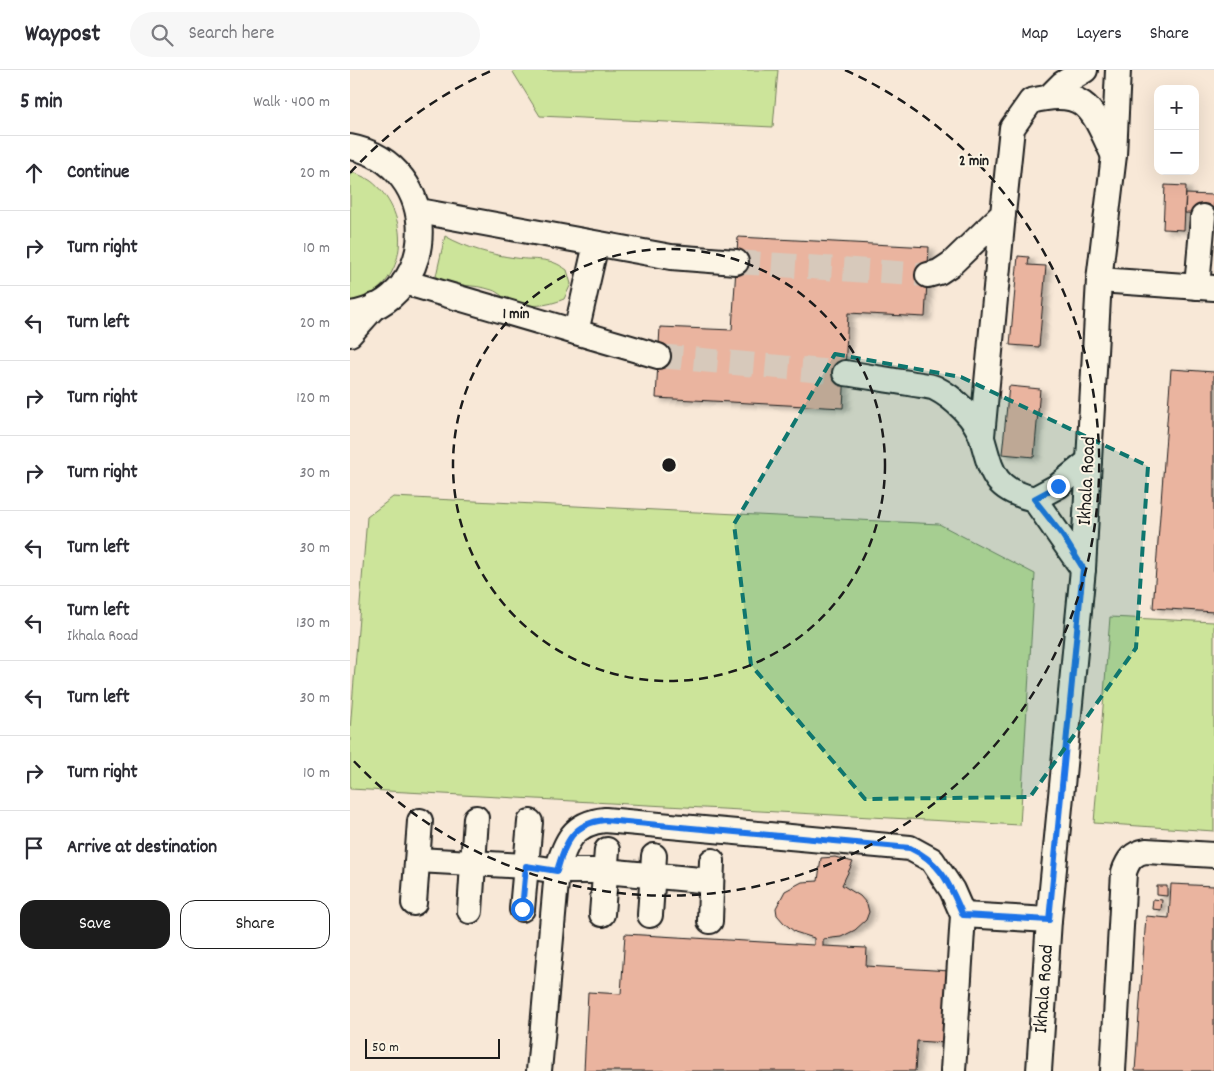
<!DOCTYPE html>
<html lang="en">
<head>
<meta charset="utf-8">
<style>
  body { margin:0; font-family:Dekko,sans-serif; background:#f7f7f7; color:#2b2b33 }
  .controls { position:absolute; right:15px; top:15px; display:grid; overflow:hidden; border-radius:10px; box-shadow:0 5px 20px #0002 }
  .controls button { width:45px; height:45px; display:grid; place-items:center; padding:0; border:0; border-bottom:1px solid #e1e1e2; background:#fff; color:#2b2b33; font:25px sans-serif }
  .scale { position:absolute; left:15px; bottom:12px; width:135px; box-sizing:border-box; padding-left:5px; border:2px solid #1c1c1c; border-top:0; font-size:14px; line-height:18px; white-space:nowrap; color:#1c1c1c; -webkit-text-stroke:4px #fcf5e5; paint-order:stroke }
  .stop { position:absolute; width:15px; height:15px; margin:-11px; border:4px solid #1a73e8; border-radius:50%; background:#fff }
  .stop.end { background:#1a73e8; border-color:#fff; box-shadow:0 1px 5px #0008 }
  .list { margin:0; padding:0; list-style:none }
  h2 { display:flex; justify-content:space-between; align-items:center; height:65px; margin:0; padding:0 20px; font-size:21px }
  h2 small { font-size:16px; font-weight:400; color:#7c7c81 }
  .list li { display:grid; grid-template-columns:32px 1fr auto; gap:15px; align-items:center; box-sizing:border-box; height:75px; padding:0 20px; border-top:1px solid #e1e1e2 }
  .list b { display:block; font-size:19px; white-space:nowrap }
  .list p { margin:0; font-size:16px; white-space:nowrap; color:#7c7c81 }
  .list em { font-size:16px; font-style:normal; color:#7c7c81 }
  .actions { display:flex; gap:10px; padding:15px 20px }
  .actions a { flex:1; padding:11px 0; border:1px solid #1c1c1c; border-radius:15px; text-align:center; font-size:18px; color:#1c1c1c }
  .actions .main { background:#1c1c1c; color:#fff }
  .icon { flex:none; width:28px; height:28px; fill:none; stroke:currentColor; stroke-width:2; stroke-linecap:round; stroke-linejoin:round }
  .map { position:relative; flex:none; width:864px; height:1001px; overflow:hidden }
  header { display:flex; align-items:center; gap:30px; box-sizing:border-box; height:70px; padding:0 25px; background:#fff; border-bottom:1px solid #e1e1e2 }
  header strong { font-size:24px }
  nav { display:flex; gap:28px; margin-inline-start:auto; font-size:18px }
  .search { width:350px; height:45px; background:#f7f7f7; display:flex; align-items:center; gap:12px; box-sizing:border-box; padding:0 18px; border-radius:28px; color:#7c7c81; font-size:19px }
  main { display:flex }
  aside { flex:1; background:#fff }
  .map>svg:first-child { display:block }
  .green { fill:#cce49a; stroke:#74805b }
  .building { fill:#eab49f; stroke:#1c1c1c; filter:url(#shadow) }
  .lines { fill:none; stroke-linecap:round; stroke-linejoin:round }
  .minor-tunnel { stroke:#d7c9bb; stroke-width:24; stroke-dasharray:24 12; stroke-linecap:butt }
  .minor-casing { stroke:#1c1c1c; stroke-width:28 }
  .minor { stroke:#fcf5e5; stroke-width:24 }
  .route { stroke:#1a73e8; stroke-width:6 }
  .marked { fill:#0f766e; fill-opacity:0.2; stroke:#0f766e; stroke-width:4; stroke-dasharray:10 6; stroke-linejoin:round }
  .ring { fill:none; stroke:#1c1c1c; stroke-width:2.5; stroke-dasharray:9 6 }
  .labels { text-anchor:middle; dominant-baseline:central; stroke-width:4; stroke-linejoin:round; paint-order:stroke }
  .street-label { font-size:20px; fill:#1c1c1c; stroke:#fcf5e5 }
  .centre { fill:#1c1c1c; stroke:#fcf5e5; stroke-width:2.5 }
  .ring-label { font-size:15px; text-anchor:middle; font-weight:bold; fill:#1c1c1c; stroke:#fcf5e5; stroke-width:4; stroke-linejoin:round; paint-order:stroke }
</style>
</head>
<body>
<header>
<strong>Waypost</strong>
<div class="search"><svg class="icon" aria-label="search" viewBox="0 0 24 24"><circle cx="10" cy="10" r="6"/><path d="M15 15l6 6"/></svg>Search here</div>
<nav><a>Map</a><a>Layers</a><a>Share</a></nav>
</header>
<main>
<aside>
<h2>5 min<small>Walk · 400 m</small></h2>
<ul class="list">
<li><svg class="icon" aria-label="ahead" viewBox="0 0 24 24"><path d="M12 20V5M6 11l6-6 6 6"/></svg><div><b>Continue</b></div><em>20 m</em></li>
<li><svg class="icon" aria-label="right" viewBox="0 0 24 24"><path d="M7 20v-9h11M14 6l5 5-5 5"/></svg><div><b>Turn right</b></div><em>10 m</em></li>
<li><svg class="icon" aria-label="left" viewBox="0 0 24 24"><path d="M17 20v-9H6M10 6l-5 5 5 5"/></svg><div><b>Turn left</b></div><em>20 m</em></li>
<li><svg class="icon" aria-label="right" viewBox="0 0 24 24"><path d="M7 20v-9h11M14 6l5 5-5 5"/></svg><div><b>Turn right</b></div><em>120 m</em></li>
<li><svg class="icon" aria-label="right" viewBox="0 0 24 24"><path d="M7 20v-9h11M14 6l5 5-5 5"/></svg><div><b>Turn right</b></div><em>30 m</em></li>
<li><svg class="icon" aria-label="left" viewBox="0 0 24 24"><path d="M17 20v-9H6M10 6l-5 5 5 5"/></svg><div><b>Turn left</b></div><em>30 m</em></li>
<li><svg class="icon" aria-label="left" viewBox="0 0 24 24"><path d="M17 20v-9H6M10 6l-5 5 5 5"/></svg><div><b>Turn left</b><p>Ikhala Road</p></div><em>130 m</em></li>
<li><svg class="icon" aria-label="left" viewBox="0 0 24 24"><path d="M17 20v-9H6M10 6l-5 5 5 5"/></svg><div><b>Turn left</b></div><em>30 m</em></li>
<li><svg class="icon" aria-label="right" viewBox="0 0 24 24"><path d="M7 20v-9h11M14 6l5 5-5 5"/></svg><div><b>Turn right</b></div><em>10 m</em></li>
<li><svg class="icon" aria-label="arrive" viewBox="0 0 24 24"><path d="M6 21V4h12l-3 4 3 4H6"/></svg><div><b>Arrive at destination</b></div></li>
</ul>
<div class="actions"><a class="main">Save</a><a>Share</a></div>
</aside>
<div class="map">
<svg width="864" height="1001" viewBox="0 0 864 1001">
  <defs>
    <filter id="shadow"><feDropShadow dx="5.5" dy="3" stdDeviation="2.5" flood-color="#0004"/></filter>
  </defs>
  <rect width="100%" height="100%" fill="#f8e8d7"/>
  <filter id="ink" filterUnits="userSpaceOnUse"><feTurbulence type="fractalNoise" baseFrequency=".02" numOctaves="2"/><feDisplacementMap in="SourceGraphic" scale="10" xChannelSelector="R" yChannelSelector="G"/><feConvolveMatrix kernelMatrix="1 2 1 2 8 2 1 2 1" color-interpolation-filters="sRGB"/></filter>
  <g filter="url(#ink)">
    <g class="green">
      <polygon points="164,0 428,0 423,57 190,46 163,2"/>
      <path d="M 0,101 C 7,104 15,107 21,111 C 58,140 61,201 18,227 C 13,230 6,232 0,234 Z"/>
      <path d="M 95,166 C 116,178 142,185 166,188 C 187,191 198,186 217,200 L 221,214 L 214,229 C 198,236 179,238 162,232 C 154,229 149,222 142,220 C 124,214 102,215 84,215 Z"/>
      <polygon points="43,427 589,454 685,504 670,755 0,719 0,660 17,447"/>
      <polygon points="760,547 864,552 864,761 744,753"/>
    </g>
    <g class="building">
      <polygon points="815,115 836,116 834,160 813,159"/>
      <polygon points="836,124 864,125 864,144 835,143"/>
      <polygon points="388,167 579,177 575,247 498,243 493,338 306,328 310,257 382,260"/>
      <polygon points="668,186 679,187 678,195 696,196 689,277 660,275"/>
      <polygon points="821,299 864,302 864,542 803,538"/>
      <polygon points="659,316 690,319 684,387 652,384"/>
      <polygon points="485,787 503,792 492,815 510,826 517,834 519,842 516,850 505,860 491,867 473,869 473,876 517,878 516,896 600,901 596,973 567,971 565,1001 234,1001 238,922 271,924 275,864 464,875 464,868 445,862 434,853 427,845 426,838 435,821 452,812 468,811 471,788"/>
      <polygon points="821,814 864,816 864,1001 785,1001 796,846 819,848"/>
      <polygon points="807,816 817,816 817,826 807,825"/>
      <polygon points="803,829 812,830 811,840 802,839"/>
    </g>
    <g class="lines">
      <g class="minor-tunnel">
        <polyline points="386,192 578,205"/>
        <polyline points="308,286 495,303"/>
      </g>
      <g class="minor-casing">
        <g id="minor">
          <polyline points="699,27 712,14 735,0"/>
          <path d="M 0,77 C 93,94 93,231 0,244"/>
          <polyline points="69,141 321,187 386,192"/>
          <path d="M 578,205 L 589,202 L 601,194 L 653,144 L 662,58 L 681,31 C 737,17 742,40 763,84"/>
          <polyline points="749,210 864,218"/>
          <polyline points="54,212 308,286"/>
          <polyline points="847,217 853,147"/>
          <polyline points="226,262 246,174"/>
          <polyline points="0,264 25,236"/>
          <path d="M 495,303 C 516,306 538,310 559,313 C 567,315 578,315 585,318 C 603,327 626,348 632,368 C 642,403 643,419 684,429 L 708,416 L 739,391"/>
          <polyline points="632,366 653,144"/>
          <polyline points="684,429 733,499"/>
          <polyline points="68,790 176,796 207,801 255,801 361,811"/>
          <polyline points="64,833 70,751"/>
          <polyline points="172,839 180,752"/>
          <polyline points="120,841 126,748"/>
          <polyline points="252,844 257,780"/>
          <polyline points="300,845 304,786"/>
          <polyline points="613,845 699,850"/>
          <polyline points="360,851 362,791"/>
          <path d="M 189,1001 L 207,801 C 215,772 223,753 255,750 L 560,778 L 582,790 L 602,820 L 613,845 L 603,1001"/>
          <polyline points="689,1001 699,850 733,499 749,210 764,85 768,0"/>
          <path d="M 763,1001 L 774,802 C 778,790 783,783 796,781 L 864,785"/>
        </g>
      </g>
      <use href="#minor" class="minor"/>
    </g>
  </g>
  <g class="lines" filter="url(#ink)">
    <path class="route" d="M 172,839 L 176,796 L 207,801 C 215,772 223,753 255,750 L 560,778 C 592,793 599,814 613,845 L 699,850 L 733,498 L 713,466 L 684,429 L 708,416"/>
  </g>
  <path class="marked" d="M 485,284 L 611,307 L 798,396 L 786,578 L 680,727 L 515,729 L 401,595 L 384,454 Z"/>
  <g class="ring">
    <circle cx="319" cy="395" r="216"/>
    <path d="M0 103A432 432 0 0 1 143 0M495 0A432 432 0 1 1 0 687"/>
  </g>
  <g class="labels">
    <g class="street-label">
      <text transform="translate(738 411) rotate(-87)">Ikhala Road</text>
      <text transform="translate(695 919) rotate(-86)">Ikhala Road</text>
    </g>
  </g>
  <circle cx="319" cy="395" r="8" class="centre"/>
  <g class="ring-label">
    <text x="624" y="95">2 min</text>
    <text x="166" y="248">1 min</text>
  </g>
</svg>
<div class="controls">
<button>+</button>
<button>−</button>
</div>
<div class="scale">50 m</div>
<div class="stop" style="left:172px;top:839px"></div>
<div class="stop end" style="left:708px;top:416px"></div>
</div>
</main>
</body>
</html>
